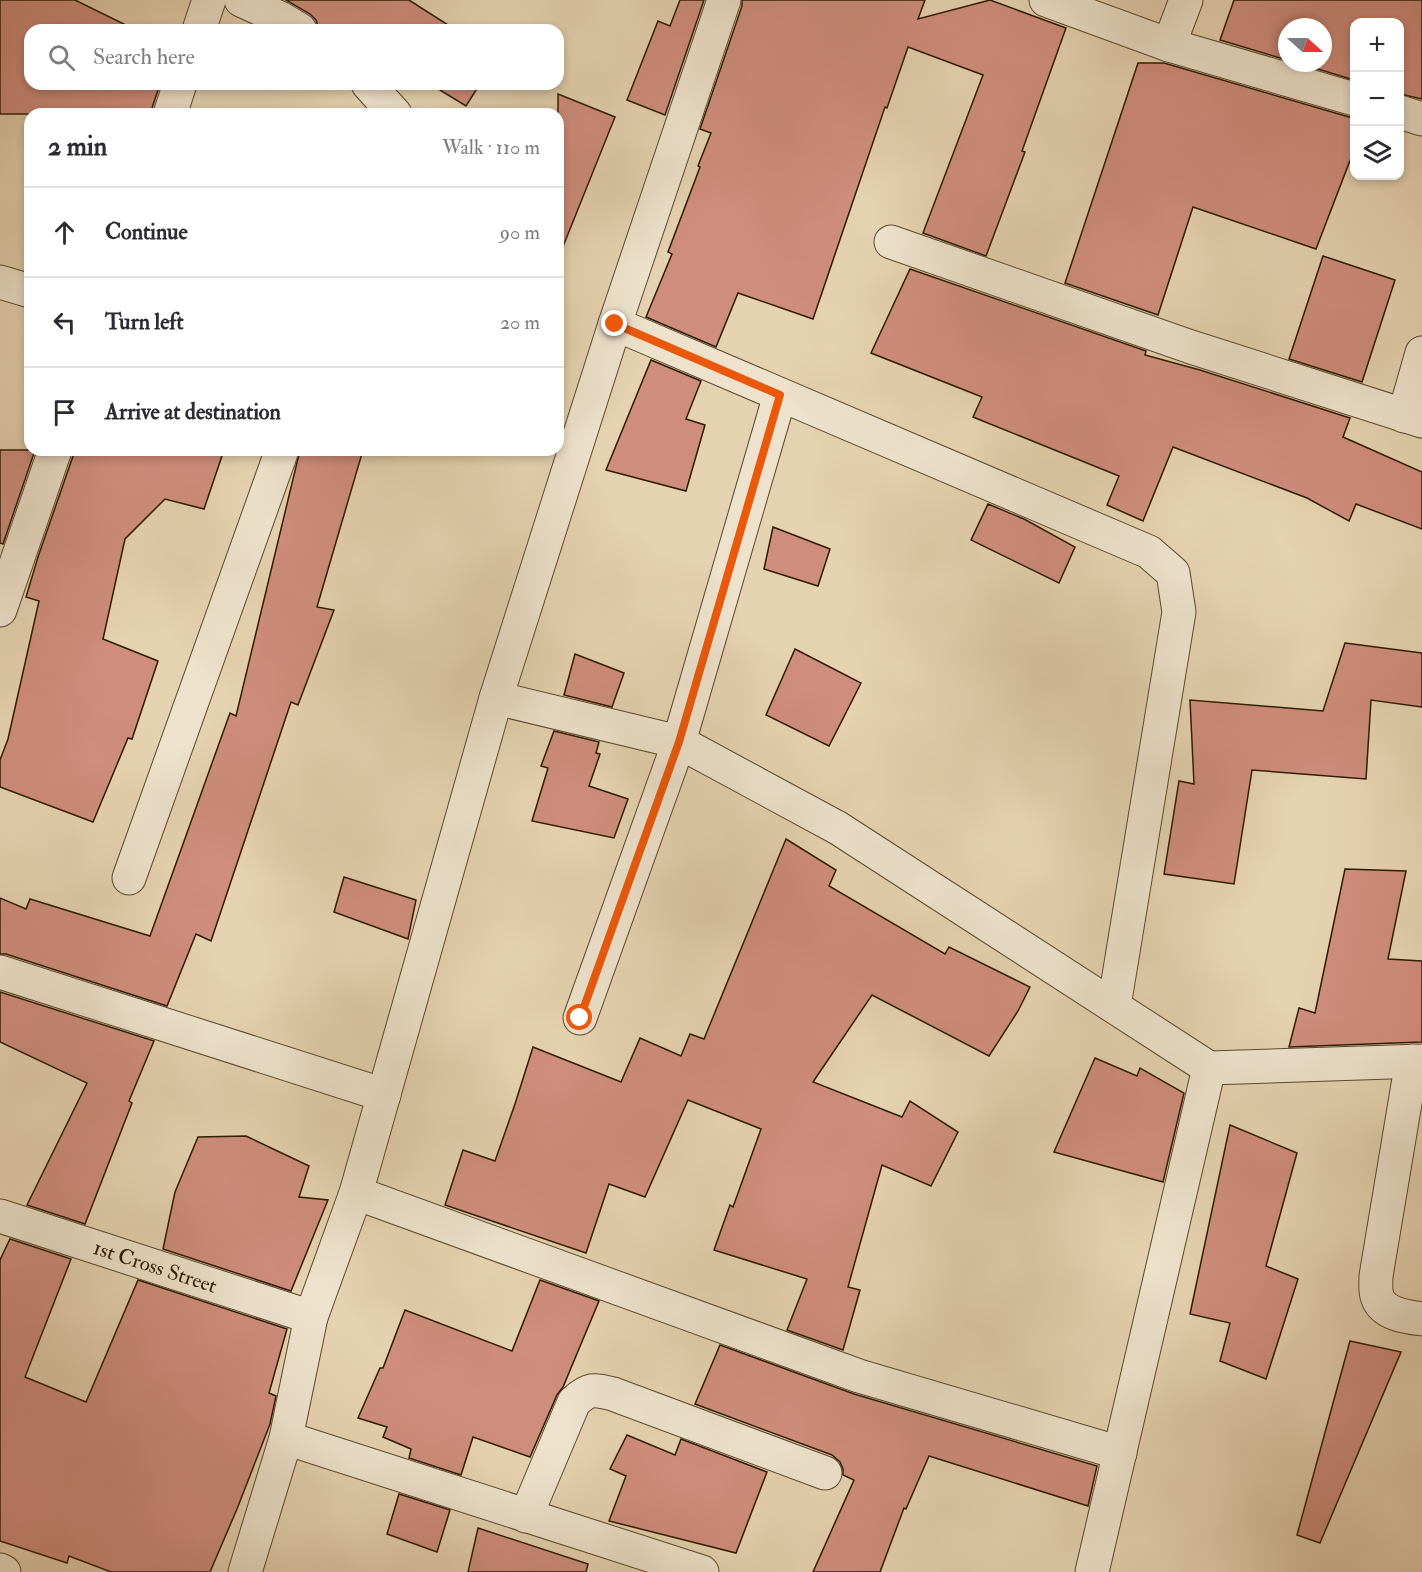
<!DOCTYPE html>
<html lang="en">
<head>
<meta charset="utf-8">
<style>
  body { margin:0; font-family:"IM FELL Double Pica",serif; background:#f7f7f7; color:#2b2b33 }
  .controls { position:absolute; right:18px; top:18px; display:grid; overflow:hidden; border-radius:12px; box-shadow:0 3px 9px #0003 }
  .controls button { width:54px; height:54px; display:grid; place-items:center; padding:0; border:0; border-bottom:2px solid #e1e1e2; background:#fff; color:#2b2b33; font:30px sans-serif }
  .compass { position:absolute; left:1278px; top:18px; width:54px; height:54px; border-radius:50%; background:#fff; box-shadow:0 3px 9px #0003; rotate:111deg }
  .stop { position:absolute; width:18px; height:18px; margin:-14px; border:4px solid #ea580c; border-radius:50%; background:#fff }
  .stop.end { background:#ea580c; border-color:#fff; box-shadow:0 2px 6px #0008 }
  .list { margin:0; padding:0; list-style:none }
  h2 { display:flex; justify-content:space-between; align-items:center; height:78px; margin:0; padding:0 24px; font-size:26px }
  h2 small { font-size:20px; font-weight:400; color:#7c7c81 }
  .list li { display:grid; grid-template-columns:39px 1fr auto; gap:18px; align-items:center; box-sizing:border-box; height:90px; padding:0 24px; border-top:2px solid #e1e1e2 }
  .list b { display:block; font-size:22px; white-space:nowrap }
  .list em { font-size:20px; font-style:normal; color:#7c7c81 }
  .icon { flex:none; width:33px; height:33px; fill:none; stroke:currentColor; stroke-width:2; stroke-linecap:round; stroke-linejoin:round }
  .map { position:relative; flex:none; width:1422px; height:1572px; overflow:hidden }
  .search { position:absolute; background:#fff; box-shadow:0 3px 9px #0003; left:24px; top:24px; width:540px; height:66px; display:flex; align-items:center; gap:15px; box-sizing:border-box; padding:0 21px; border-radius:18px; color:#7c7c81; font-size:22px }
  .panel { position:absolute; background:#fff; box-shadow:0 3px 9px #0003; left:24px; top:108px; width:540px; height:348px; border-radius:18px }
  .map>svg:first-child { display:block }
  .building { fill:#cf8d7d; stroke:#2d1a03; stroke-width:1.5 }
  .lines { fill:none; stroke-linecap:round; stroke-linejoin:round }
  .minor-casing { stroke:#5b482e; stroke-width:35 }
  .minor { stroke:#eee2cc; stroke-width:33 }
  .route { stroke:#ea580c; stroke-width:8 }
  .labels { text-anchor:middle; dominant-baseline:central; stroke-width:5; stroke-linejoin:round; paint-order:stroke }
  .street-label { font-size:21px; fill:#2d1a03; stroke:#eee2cc }
</style>
</head>
<body>
<div class="map">
<svg width="1422" height="1572" viewBox="0 0 1422 1572">
  <rect width="100%" height="100%" fill="#e5d2b0"/>
  <filter id="stains"><feTurbulence type="fractalNoise" baseFrequency=".00333" numOctaves="4"/><feColorMatrix values="0 0 0 0 .2 0 0 0 0 .09 0 0 0 0 .02 0 0 0 .5 -.17"/></filter>
  <radialGradient id="worn" r=".72"><stop offset=".6" stop-color="#630" stop-opacity="0"/><stop offset="1" stop-color="#630" stop-opacity=".3"/></radialGradient>
  <g class="building">
    <polygon points="0,0 75,0 136,30 30,30 30,84 160,84 150,114 0,114"/>
    <polygon points="286,0 409,0 456,30 319,30 316,20 310,14"/>
    <polygon points="680,0 704,0 665,115 627,100 658,21 670,26"/>
    <polygon points="742,0 925,0 918,19 990,0 1066,28 1022,151 1025,152 986,256 923,233 983,75 908,47 887,108 885,107 813,319 738,293 716,347 646,317 672,254 668,252 700,167 698,166 711,133 700,129 742,6"/>
    <polygon points="1234,0 1422,0 1422,99 1400,94 1400,22 1354,22 1354,80 1298,63 1323,63 1323,27 1287,27 1287,60 1220,40"/>
    <polygon points="1138,63 1164,63 1349,117 1354,117 1354,150 1316,249 1193,207 1158,315 1065,283"/>
    <polygon points="430,84 480,84 466,106"/>
    <polygon points="558,94 615,117 560,254 558,253"/>
    <polygon points="1323,256 1395,280 1362,382 1289,359"/>
    <polygon points="910,269 1146,351 1145,355 1200,370 1350,418 1343,437 1422,472 1422,529 1356,504 1349,521 1307,498 1173,447 1143,521 1107,505 1119,476 973,417 982,397 871,353"/>
    <polygon points="651,360 701,381 686,419 705,425 686,491 606,470"/>
    <polygon points="0,450 35,450 3,544 0,543"/>
    <polygon points="73,450 224,450 204,509 165,499 125,539 103,639 158,661 132,739 128,738 93,822 0,787 0,760 8,739 39,601 26,597 38,557 73,456"/>
    <polygon points="300,450 363,450 317,607 334,610 298,705 291,702 211,941 196,934 167,1006 6,954 0,954 0,898 26,909 30,899 150,936 230,713 236,716"/>
    <polygon points="988,504 1024,519 1075,547 1059,583 971,540"/>
    <polygon points="773,527 830,549 818,586 764,569"/>
    <polygon points="1345,643 1422,653 1422,707 1371,700 1366,779 1252,770 1234,884 1164,874 1179,781 1194,784 1190,700 1323,711"/>
    <polygon points="795,649 861,683 829,746 766,715"/>
    <polygon points="575,654 624,673 612,707 564,695"/>
    <polygon points="554,731 599,742 596,753 600,754 589,786 628,799 614,838 532,821 548,768 541,766"/>
    <polygon points="786,839 836,870 829,886 945,954 949,947 1030,987 1018,1011 989,1056 872,995 813,1082 902,1117 910,1101 958,1132 931,1186 882,1165 848,1287 860,1290 843,1350 787,1330 807,1279 714,1250 730,1205 733,1207 761,1129 688,1100 645,1197 609,1184 586,1253 445,1205 463,1150 495,1161 515,1104 533,1047 621,1082 640,1038 681,1056 690,1034 704,1039"/>
    <polygon points="1345,869 1406,871 1388,959 1422,961 1422,1042 1289,1047 1299,1008 1315,1013"/>
    <polygon points="344,877 416,900 408,939 334,912"/>
    <polygon points="0,992 154,1041 129,1101 132,1103 85,1224 27,1205 87,1083 0,1042"/>
    <polygon points="1095,1058 1137,1076 1140,1068 1184,1093 1163,1182 1054,1152"/>
    <polygon points="1230,1125 1297,1153 1266,1266 1298,1279 1266,1379 1220,1361 1230,1323 1190,1314"/>
    <polygon points="246,1136 309,1166 299,1197 328,1200 291,1291 163,1249 175,1192 198,1137"/>
    <polygon points="10,1239 71,1259 25,1377 86,1402 138,1280 287,1329 269,1393 276,1396 270,1424 237,1509 210,1572 111,1572 69,1556 67,1563 0,1541 0,1260"/>
    <polygon points="540,1280 599,1301 563,1387 557,1395 530,1457 473,1437 461,1475 409,1458 411,1449 383,1437 387,1427 358,1418 380,1368 383,1368 405,1310 512,1351"/>
    <polygon points="1350,1341 1401,1352 1320,1543 1297,1535"/>
    <polygon points="720,1345 854,1394 1097,1466 1088,1506 929,1456 906,1509 904,1508 880,1572 813,1572 854,1480 843,1475 843,1469 840,1462 832,1455 695,1404"/>
    <polygon points="627,1435 675,1455 681,1439 767,1472 736,1553 609,1521 626,1476 610,1469"/>
    <polygon points="399,1494 450,1510 437,1552 387,1534"/>
    <polygon points="478,1528 588,1564 586,1572 468,1572"/>
  </g>
  <g class="lines">
    <g class="minor-casing">
      <g id="minor">
        <polyline points="241,0 280,18 300,30"/>
        <polyline points="1046,0 1169,45 1354,99"/>
        <polyline points="199,30 209,0"/>
        <polyline points="1169,45 1186,0"/>
        <polyline points="368,84 395,114"/>
        <polyline points="1400,112 1422,119"/>
        <polyline points="170,114 180,84"/>
        <polyline points="891,242 1191,347 1422,421"/>
        <polyline points="0,282 30,291"/>
        <polyline points="615,324 1149,552 1173,573 1179,612 1114,1006"/>
        <polyline points="1404,416 1422,353"/>
        <polyline points="0,610 55,450"/>
        <polyline points="496,698 679,742 838,828 1209,1068 1422,1061"/>
        <polyline points="129,878 282,450"/>
        <polyline points="0,972 384,1095"/>
        <polyline points="580,1018 679,742 780,395"/>
        <path d="M 1412,1061 L 1376,1276 C 1376,1282 1375,1290 1377,1296 C 1382,1314 1406,1317 1422,1319"/>
        <polyline points="356,1193 859,1376 1120,1453"/>
        <polyline points="0,1216 311,1317"/>
        <polyline points="286,1438 702,1572"/>
        <path d="M 526,1516 L 574,1402 C 589,1388 594,1389 613,1394 L 825,1473"/>
        <polyline points="0,1570 4,1572"/>
        <polyline points="245,1572 286,1438 311,1317 356,1193 496,698 615,324 724,0"/>
        <polyline points="1092,1572 1209,1068"/>
      </g>
    </g>
    <use href="#minor" class="minor"/>
  </g>
  <g class="lines">
    <polyline class="route" points="580,1018 679,742 780,395 615,324"/>
  </g>
  <g class="labels">
    <g class="street-label">
      <text transform="translate(155 1267) rotate(18)">1st Cross Street</text>
    </g>
  </g>
  <rect width="100%" height="100%" filter="url(#stains)"/>
  <rect width="100%" height="100%" fill="url(#worn)"/>
</svg>
<div class="controls">
<button>+</button>
<button>−</button>
<button><svg class="icon" aria-label="layers" viewBox="0 0 24 24"><path d="M12 4l9 5-9 5-9-5zM3 14l9 5 9-5"/></svg></button>
</div>
<svg class="compass" viewBox="-18 -18 36 36"><path d="M0-13l5 13h-10z" fill="#e53935"/><path d="M0 13l5-13h-10z" fill="#7c7c81"/></svg>
<div class="stop" style="left:580px;top:1018px"></div>
<div class="stop end" style="left:615px;top:324px"></div>
<div class="search"><svg class="icon" aria-label="search" viewBox="0 0 24 24"><circle cx="10" cy="10" r="6"/><path d="M15 15l6 6"/></svg>Search here</div>
<section class="panel">
<h2>2 min<small>Walk · 110 m</small></h2>
<ul class="list">
<li><svg class="icon" aria-label="ahead" viewBox="0 0 24 24"><path d="M12 20V5M6 11l6-6 6 6"/></svg><div><b>Continue</b></div><em>90 m</em></li>
<li><svg class="icon" aria-label="left" viewBox="0 0 24 24"><path d="M17 20v-9H6M10 6l-5 5 5 5"/></svg><div><b>Turn left</b></div><em>20 m</em></li>
<li><svg class="icon" aria-label="arrive" viewBox="0 0 24 24"><path d="M6 21V4h12l-3 4 3 4H6"/></svg><div><b>Arrive at destination</b></div></li>
</ul>
</section>
</div>
</body>
</html>
